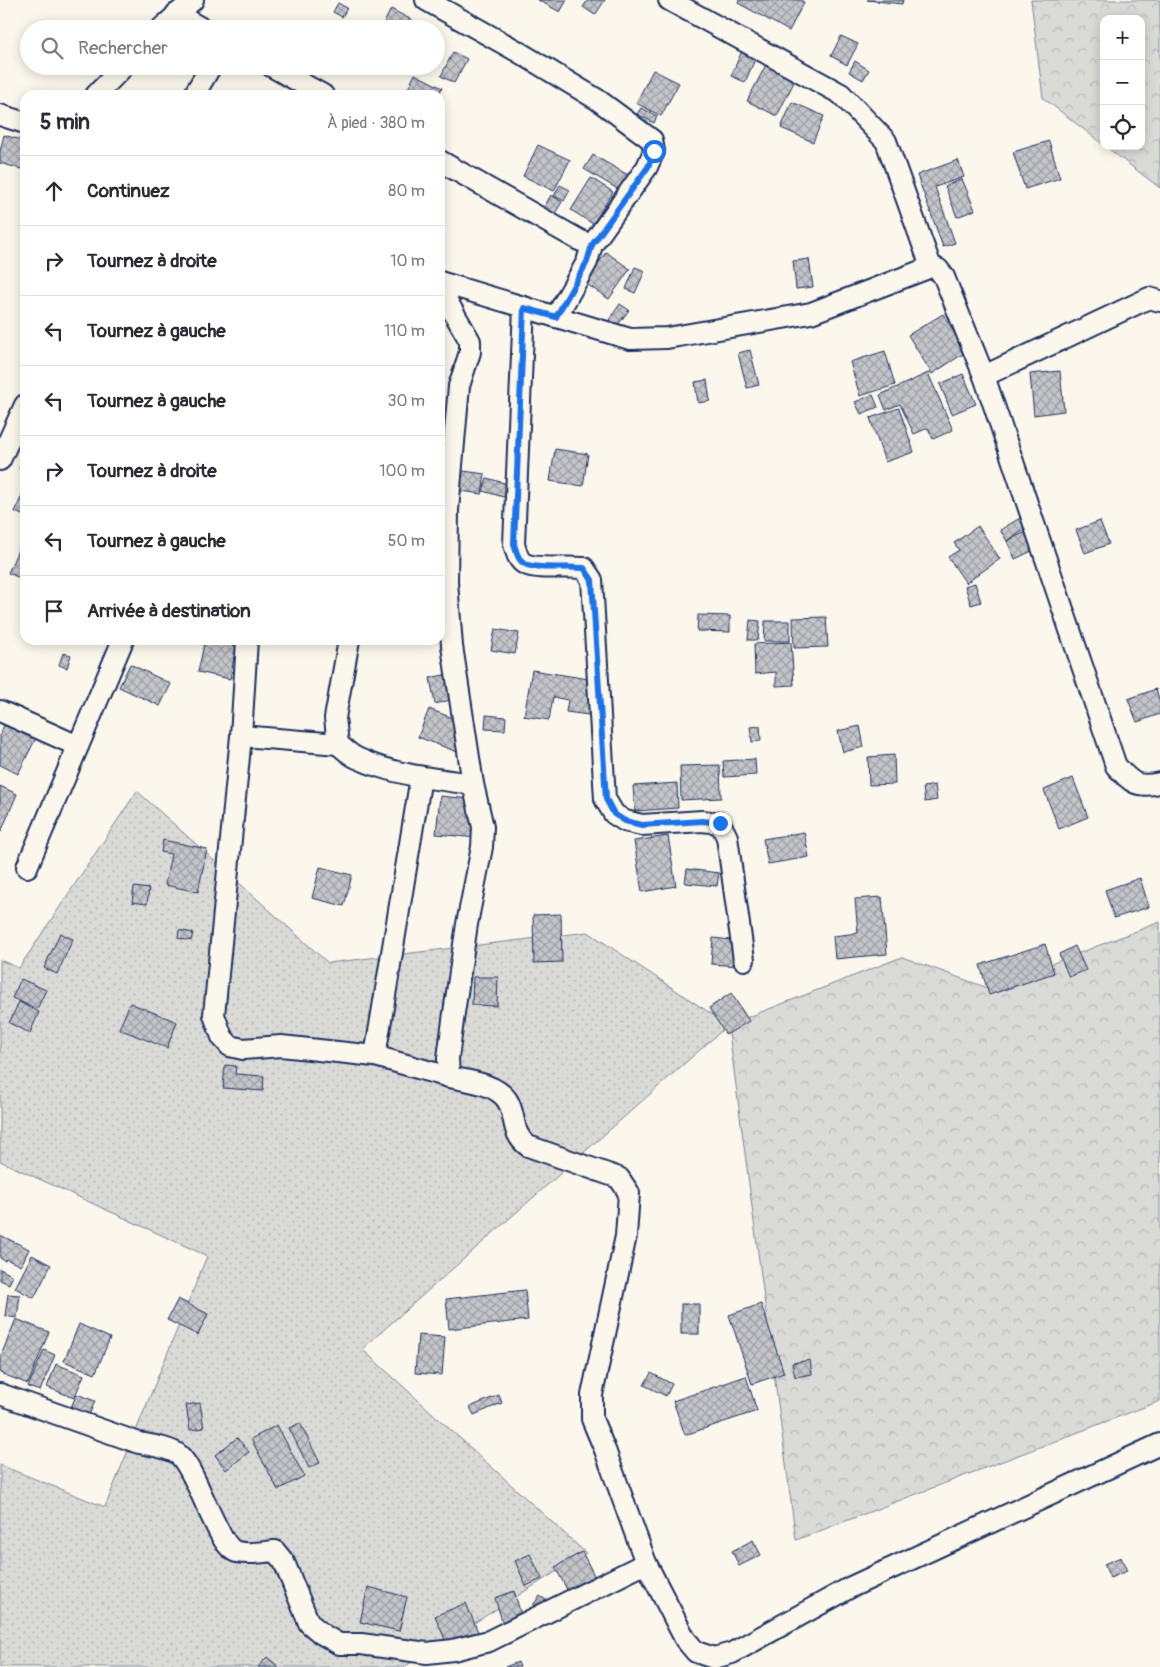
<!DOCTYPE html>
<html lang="fr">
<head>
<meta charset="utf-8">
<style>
  body { margin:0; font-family:Pangolin,sans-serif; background:#f7f7f7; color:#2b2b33 }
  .controls { position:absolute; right:15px; top:15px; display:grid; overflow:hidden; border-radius:10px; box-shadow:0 2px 12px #0003 }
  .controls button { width:45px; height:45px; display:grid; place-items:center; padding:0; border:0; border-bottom:1px solid #e1e1e2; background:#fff; color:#2b2b33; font:25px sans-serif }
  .stop { position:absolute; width:15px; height:15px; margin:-11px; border:4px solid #1a73e8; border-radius:50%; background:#fff }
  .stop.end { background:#1a73e8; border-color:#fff; box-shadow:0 1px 5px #0008 }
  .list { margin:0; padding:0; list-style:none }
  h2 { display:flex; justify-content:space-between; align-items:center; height:65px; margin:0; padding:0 20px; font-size:21px }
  h2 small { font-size:16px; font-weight:400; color:#7c7c81 }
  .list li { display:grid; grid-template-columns:32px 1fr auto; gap:15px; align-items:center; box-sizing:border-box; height:70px; padding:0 20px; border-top:1px solid #e1e1e2 }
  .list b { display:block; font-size:19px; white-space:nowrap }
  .list em { font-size:16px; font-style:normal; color:#7c7c81 }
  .icon { flex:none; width:28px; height:28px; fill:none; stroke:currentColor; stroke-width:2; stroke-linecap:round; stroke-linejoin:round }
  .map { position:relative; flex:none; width:1160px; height:1667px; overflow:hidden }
  .search { position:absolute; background:#fff; box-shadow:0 2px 12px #0003; left:20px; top:20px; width:425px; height:55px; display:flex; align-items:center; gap:12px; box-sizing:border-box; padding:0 18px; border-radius:28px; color:#7c7c81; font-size:19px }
  .panel { position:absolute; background:#fff; box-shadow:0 2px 12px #0003; left:20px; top:90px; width:425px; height:555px; border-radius:15px }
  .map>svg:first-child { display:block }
  .grass { fill:url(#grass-dots); stroke:#7a849a }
  .forest { fill:url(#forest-crowns); stroke:#7a849a }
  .building { fill:url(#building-cross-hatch); stroke:#1b2f5e }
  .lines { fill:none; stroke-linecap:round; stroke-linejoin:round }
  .minor-casing { stroke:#1b2f5e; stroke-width:24 }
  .minor { stroke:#fbf7ec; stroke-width:20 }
  .route { stroke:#1a73e8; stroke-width:6 }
</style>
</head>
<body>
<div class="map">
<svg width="1160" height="1667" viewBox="0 0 1160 1667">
  <defs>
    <pattern id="grass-dots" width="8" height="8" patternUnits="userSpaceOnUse" patternTransform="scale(1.25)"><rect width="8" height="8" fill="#dadad7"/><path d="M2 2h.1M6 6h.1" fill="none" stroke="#babbbb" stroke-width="1.8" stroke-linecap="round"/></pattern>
    <pattern id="forest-crowns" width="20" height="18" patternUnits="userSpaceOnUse" patternTransform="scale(1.25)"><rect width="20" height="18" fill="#dadad7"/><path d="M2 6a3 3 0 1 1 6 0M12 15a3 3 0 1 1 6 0" fill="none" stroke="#babbbb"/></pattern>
    <pattern id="building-cross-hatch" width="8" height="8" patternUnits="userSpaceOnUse" patternTransform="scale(1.25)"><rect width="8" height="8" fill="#c3c5c9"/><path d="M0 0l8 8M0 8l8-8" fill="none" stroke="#9ea0a6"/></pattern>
  </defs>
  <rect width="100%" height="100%" fill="#fbf7ec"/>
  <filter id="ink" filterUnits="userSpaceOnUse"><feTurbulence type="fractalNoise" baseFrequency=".02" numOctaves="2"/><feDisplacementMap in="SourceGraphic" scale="10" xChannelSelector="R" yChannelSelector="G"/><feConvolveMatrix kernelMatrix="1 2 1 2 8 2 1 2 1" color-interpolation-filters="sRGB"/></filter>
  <g filter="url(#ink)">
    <polygon class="grass" points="137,791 328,963 588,932 728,1025 362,1349 586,1553 404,1667 0,1667 0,1465 105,1507 207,1256 0,1161 0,960 19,968"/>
    <g class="forest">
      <polygon points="1031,0 1160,0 1160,188 1105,146 1141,146 1141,19 1104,19 1104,145 1043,98"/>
      <polygon points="1160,922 1160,1401 796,1540 728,1025 902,957 988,988"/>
    </g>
    <g class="building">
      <polygon points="538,0 567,0 560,12"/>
      <polygon points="588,0 605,0 595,15 583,7"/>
      <polygon points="739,0 800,0 804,2 789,31 738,3"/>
      <polygon points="867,0 903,0 902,4"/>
      <polygon points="338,3 347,8 342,17 333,12"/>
      <polygon points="391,9 423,26 421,29 381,29"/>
      <polygon points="841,36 858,44 847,65 831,56"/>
      <polygon points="742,51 756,57 745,82 731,76"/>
      <polygon points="453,52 467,59 454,83 441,76"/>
      <polygon points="855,61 869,70 863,80 849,72"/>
      <polygon points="767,63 796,78 777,116 747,101"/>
      <polygon points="320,66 356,66 352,74 340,67 336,75"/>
      <polygon points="653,70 679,83 661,116 636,103"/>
      <polygon points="415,74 442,88 438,95 405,95"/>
      <polygon points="792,102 824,116 813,142 781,128"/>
      <polygon points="641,108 657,116 654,123 637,114"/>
      <polygon points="4,135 25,141 25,156 21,169 0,163 0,151"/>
      <polygon points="1049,141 1060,178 1025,189 1013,152"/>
      <polygon points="538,145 570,160 554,191 523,176"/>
      <polygon points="593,155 635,179 626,194 584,169"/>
      <polygon points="958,160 964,177 935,187 955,243 943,247 917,175"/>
      <polygon points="591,178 613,192 593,224 571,210"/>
      <polygon points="962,179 975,210 957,217 945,186"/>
      <polygon points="560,185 570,190 564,201 554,196"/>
      <polygon points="551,195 562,202 554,215 543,209"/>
      <polygon points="606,252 630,269 609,299 585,283"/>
      <polygon points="809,259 813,287 796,289 793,261"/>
      <polygon points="635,267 645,271 635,293 626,289"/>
      <polygon points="620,304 629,310 617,326 609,320"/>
      <polygon points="943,314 966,352 932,374 908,335"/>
      <polygon points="750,350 759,385 747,388 738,353"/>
      <polygon points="885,351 895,385 860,396 850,362"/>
      <polygon points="1060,371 1064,411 1034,415 1030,374"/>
      <polygon points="928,373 953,430 933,439 928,428 914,434 900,404 886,410 880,395"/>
      <polygon points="963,374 976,404 952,414 940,384"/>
      <polygon points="707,380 710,401 698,403 695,382"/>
      <polygon points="873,395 878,407 861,414 855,402"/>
      <polygon points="899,408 914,452 885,462 870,418"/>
      <polygon points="555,449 588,454 583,486 550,481"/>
      <polygon points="25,455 25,471 19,468"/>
      <polygon points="442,468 485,474 482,494 440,488"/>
      <polygon points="487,478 514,486 510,499 483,491"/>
      <polygon points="25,488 25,516 15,512"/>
      <polygon points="1020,518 1026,529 1007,541 1000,530"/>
      <polygon points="1100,521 1109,544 1085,553 1076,530"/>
      <polygon points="978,526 1000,559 966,583 948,557 959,550 954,543"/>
      <polygon points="1030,530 1038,548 1015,559 1007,541"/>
      <polygon points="25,534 25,580 8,573"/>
      <polygon points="975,583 981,602 971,605 965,586"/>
      <polygon points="698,615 730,616 730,632 697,631"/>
      <polygon points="826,617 828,647 794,648 793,618"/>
      <polygon points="750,620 760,621 758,640 748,640"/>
      <polygon points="765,621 790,621 790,641 764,641"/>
      <polygon points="495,629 519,633 515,654 491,650"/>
      <polygon points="205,640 236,646 230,679 198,672"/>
      <polygon points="791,642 794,685 776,686 776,672 755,674 754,644"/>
      <polygon points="63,653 71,655 67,668 59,665"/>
      <polygon points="130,664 171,684 160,706 119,687"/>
      <polygon points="532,670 595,680 589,715 566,712 568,700 553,697 549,720 524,716"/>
      <polygon points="457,672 462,697 435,704 430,678"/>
      <polygon points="1156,689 1160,702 1160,714 1137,722 1128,699"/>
      <polygon points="429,709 471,725 460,753 418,737"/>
      <polygon points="486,715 506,717 505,730 485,729"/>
      <polygon points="5,723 36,738 18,774 0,765 0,734"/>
      <polygon points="760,726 761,741 752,742 750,727"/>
      <polygon points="860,726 864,747 843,752 838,731"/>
      <polygon points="894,755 895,784 869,785 868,757"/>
      <polygon points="755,759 756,775 724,777 723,761"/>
      <polygon points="720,765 721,798 681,800 680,766"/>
      <polygon points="1073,778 1088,817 1059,829 1044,790"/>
      <polygon points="677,783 678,808 635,811 633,786"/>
      <polygon points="935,785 937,800 925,802 923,787"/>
      <polygon points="0,786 17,794 1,832 0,832"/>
      <polygon points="440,796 480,800 477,838 436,834"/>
      <polygon points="804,832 809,857 768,864 763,839"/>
      <polygon points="668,836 676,886 642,892 634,841"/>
      <polygon points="163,840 207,849 198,892 165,885 171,854 161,852"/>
      <polygon points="320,867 352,875 344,906 312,898"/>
      <polygon points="687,869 719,873 717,886 685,883"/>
      <polygon points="1140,878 1149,907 1114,918 1105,890"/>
      <polygon points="134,887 149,889 147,904 132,902"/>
      <polygon points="882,897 887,954 835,959 833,936 858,933 855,899"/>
      <polygon points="561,914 562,962 534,963 533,915"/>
      <polygon points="179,930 193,933 191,941 178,938"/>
      <polygon points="60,933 73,939 57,974 44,968"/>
      <polygon points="713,938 740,941 738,966 711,964"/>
      <polygon points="1045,944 1054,973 989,995 980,965"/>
      <polygon points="1075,946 1086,970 1069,977 1059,954"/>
      <polygon points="473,977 498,977 497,1006 472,1005"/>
      <polygon points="21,979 46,990 37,1009 12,998"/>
      <polygon points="731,993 749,1021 726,1035 709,1008"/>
      <polygon points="19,1002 39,1012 30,1033 9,1023"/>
      <polygon points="130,1003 177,1022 167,1048 119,1029"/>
      <polygon points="225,1065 236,1066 235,1074 264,1076 263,1091 223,1088"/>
      <polygon points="0,1235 29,1249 21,1266 6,1259 5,1261 0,1258"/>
      <polygon points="32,1255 51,1265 34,1298 15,1288"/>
      <polygon points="0,1269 13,1276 9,1284 0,1280"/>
      <polygon points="525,1290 528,1320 449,1329 446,1299"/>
      <polygon points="8,1294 20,1295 17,1318 5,1316"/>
      <polygon points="178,1299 208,1314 198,1335 167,1320"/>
      <rect x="681" y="1304" width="18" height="30"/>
      <polygon points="761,1304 784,1373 752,1384 729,1315"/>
      <polygon points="16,1319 49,1332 28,1384 0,1373 0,1358"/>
      <polygon points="79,1324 110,1338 95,1374 64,1361"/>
      <polygon points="418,1335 445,1337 442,1375 415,1373"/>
      <polygon points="44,1350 55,1355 40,1391 28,1387"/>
      <polygon points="810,1360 812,1374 795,1377 792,1363"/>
      <polygon points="56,1364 84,1375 74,1398 47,1387"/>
      <polygon points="651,1373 672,1384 666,1396 644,1385"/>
      <polygon points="746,1376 757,1411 685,1435 673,1401"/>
      <polygon points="77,1394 95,1401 89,1415 71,1407"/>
      <polygon points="499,1395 502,1403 474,1415 470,1407"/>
      <polygon points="200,1403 204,1428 190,1430 186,1405"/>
      <polygon points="300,1423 320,1463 309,1468 289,1428"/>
      <polygon points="277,1425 304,1476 278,1490 251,1439"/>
      <polygon points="237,1438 249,1452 226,1470 215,1455"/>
      <polygon points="753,1540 761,1555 739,1566 732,1551"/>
      <polygon points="582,1552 596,1579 569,1593 555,1567"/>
      <polygon points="530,1554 542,1579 526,1586 515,1561"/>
      <polygon points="1121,1557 1127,1571 1110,1578 1104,1564"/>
      <polygon points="368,1587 407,1597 399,1631 360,1622"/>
      <polygon points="514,1591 522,1618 503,1624 495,1598"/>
      <polygon points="540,1596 549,1602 541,1611 533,1605"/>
      <polygon points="466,1603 481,1639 450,1651 435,1616"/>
      <polygon points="267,1657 279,1667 258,1667"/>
      <polygon points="518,1662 520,1667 505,1667"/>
    </g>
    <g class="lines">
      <g class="minor-casing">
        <g id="minor">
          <polyline points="426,0 517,51 598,100 652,140 654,151 647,167 592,245 587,262 556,317"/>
          <polyline points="669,0 841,94 886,141 931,267"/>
          <polyline points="176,14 203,29"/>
          <polyline points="161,29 193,0"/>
          <polyline points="271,66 323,95"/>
          <polyline points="96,95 124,66"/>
          <polyline points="194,95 211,66"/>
          <polyline points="0,115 25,123"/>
          <polyline points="440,161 579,240 592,245"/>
          <path d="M 440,282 L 630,339 L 667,338 L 811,313 L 931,267 L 938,269 L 944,277 L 984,376 L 1116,766 C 1132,783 1136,788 1160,783"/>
          <path d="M 440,289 L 470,341 L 470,352 L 459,386 L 448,510 L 447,582 L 452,646 L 473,784 L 483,827 L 482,847 L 467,924 L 454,1013 L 448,1058 L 449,1077 C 468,1081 495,1083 507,1100 C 517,1115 510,1133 528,1146 L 619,1178 L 629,1193 L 626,1236 L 592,1395 L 592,1419 L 605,1450 L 646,1563 L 685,1639 L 696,1652 L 714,1658 L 732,1653 L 851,1587 L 1160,1444"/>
          <path d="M 524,307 L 514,544 C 516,551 518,561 525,564 C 537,570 569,566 584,568 L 592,580 L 605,799 L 614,814 L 625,821 L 642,825 L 702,821 L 720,823 L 727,837 L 744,960"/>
          <polyline points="984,376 1149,298 1160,301"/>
          <polyline points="0,460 25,405"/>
          <polyline points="247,640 241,736 214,1015 222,1037 230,1046 243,1049 281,1046 375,1056 449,1077"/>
          <path d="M 349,640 L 335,718 L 338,744 C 344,749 350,755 357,758 C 393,775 435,779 473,784"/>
          <polyline points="0,711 78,746"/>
          <polyline points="241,736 338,744"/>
          <polyline points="27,867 123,640"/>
          <polyline points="375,1056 421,777"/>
          <path d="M 0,1394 L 139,1443 C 150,1445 171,1448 179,1455 C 198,1472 217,1547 237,1552 C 249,1555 263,1552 275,1551 L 284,1562 L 309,1623 L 322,1634 L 339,1644 L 361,1644 L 427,1653 L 453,1650 L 489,1641 L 646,1563"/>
        </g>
      </g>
      <use href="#minor" class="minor"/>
    </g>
  </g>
  <g class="lines" filter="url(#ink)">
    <path class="route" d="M 654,151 L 648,167 L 592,245 L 587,262 L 556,317 L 524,308 L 514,544 C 516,551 518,561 525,564 C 536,570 569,566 584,568 L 592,580 L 606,799 L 614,814 L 625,821 L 642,825 L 702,821 L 720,823"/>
  </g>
</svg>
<div class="controls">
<button>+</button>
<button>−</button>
<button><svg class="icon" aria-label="locate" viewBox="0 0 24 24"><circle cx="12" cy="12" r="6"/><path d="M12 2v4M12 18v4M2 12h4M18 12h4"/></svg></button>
</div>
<div class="stop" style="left:654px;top:151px"></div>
<div class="stop end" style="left:720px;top:823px"></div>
<div class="search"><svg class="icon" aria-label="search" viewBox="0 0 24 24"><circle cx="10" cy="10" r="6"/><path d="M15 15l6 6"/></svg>Rechercher</div>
<section class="panel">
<h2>5 min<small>À pied · 380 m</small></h2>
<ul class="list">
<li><svg class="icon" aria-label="ahead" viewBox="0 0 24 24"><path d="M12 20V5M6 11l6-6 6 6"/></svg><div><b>Continuez</b></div><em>80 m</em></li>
<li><svg class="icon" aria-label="right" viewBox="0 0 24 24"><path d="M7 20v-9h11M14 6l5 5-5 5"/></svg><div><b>Tournez à droite</b></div><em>10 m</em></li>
<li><svg class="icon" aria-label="left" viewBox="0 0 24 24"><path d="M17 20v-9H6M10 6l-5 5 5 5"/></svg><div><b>Tournez à gauche</b></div><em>110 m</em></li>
<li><svg class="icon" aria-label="left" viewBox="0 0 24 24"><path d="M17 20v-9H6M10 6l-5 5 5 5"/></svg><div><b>Tournez à gauche</b></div><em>30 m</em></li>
<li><svg class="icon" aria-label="right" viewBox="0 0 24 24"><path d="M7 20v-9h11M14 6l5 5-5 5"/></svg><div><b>Tournez à droite</b></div><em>100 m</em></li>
<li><svg class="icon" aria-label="left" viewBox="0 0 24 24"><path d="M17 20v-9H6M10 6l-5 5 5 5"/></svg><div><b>Tournez à gauche</b></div><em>50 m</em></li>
<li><svg class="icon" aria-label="arrive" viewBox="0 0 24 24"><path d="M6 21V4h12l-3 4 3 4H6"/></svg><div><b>Arrivée à destination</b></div></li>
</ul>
</section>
</div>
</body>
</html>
